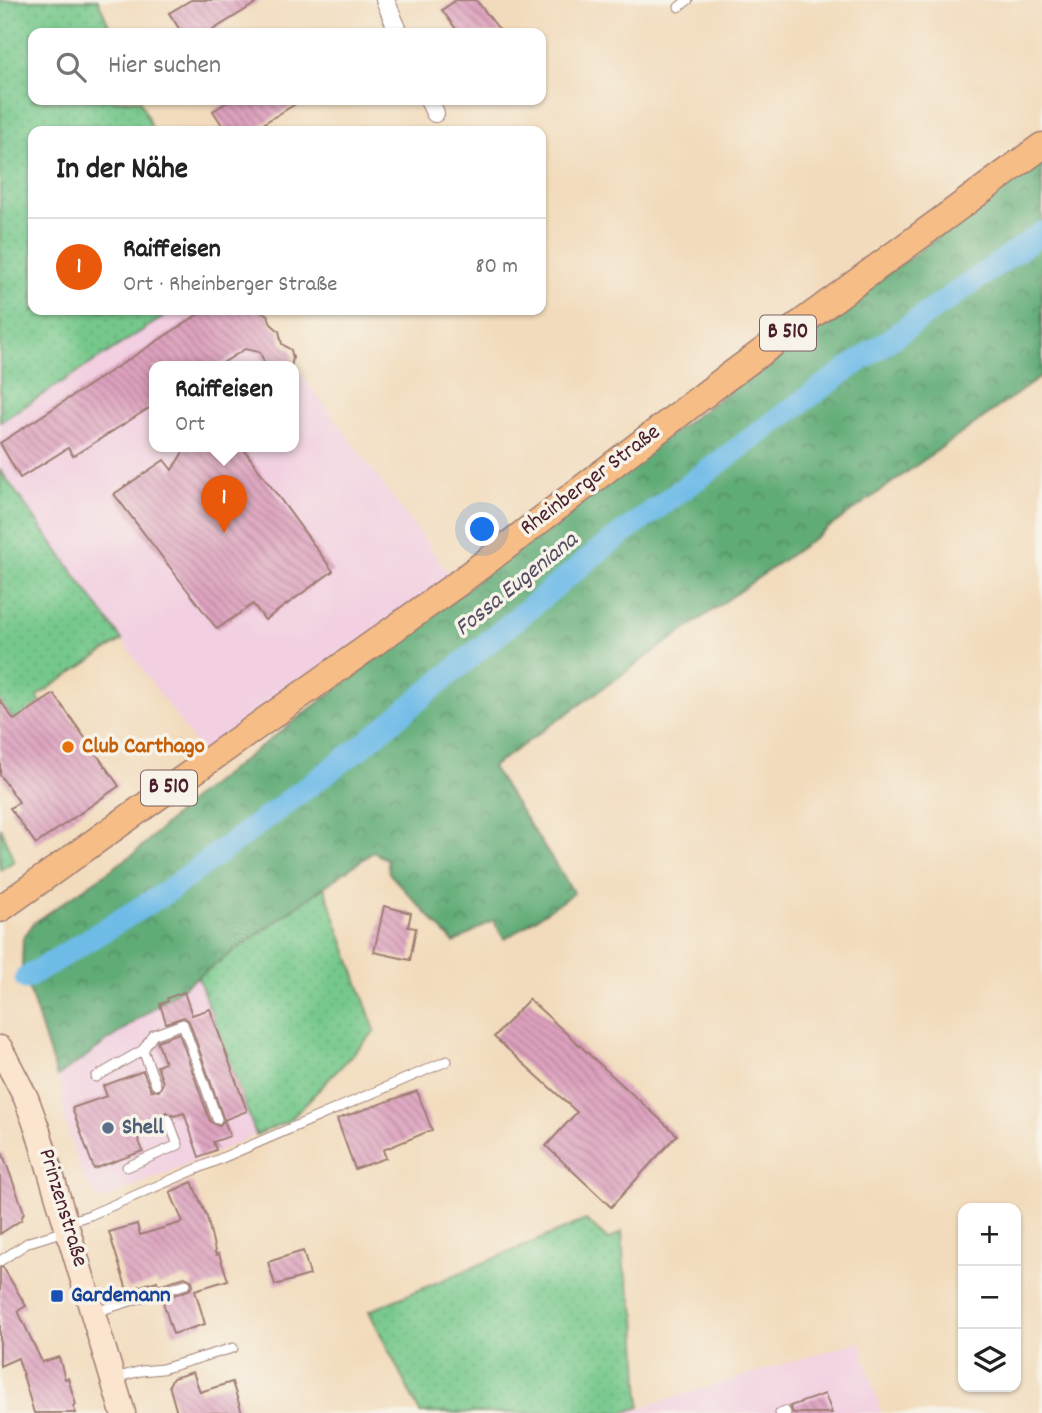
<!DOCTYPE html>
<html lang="de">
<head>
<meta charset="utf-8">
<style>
  body { margin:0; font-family:Dekko,sans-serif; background:#f6f6f6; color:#222 }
  .controls { position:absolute; right:21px; bottom:21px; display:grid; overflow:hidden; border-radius:14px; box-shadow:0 2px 5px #0004 }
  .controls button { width:63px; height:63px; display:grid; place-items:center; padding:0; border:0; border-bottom:2px solid #e0e0e0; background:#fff; color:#222; font:35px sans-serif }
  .you { position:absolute; left:483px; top:530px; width:24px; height:24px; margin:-18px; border:5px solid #fff; border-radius:50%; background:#1a73e8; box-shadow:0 0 0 10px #1a73e833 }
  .badge { display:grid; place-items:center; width:46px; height:46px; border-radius:50%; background:#ea580c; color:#fff; font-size:23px; font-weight:700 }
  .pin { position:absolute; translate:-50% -58px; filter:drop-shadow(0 2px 4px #0008) }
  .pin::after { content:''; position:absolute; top:37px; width:24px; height:21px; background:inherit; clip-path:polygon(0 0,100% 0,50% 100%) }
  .popup { position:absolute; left:149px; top:361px; width:150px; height:91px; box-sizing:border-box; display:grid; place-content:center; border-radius:14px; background:#fff; filter:drop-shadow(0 2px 5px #0005); font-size:23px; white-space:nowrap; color:#767676 }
  .popup b { font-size:26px; color:#222 }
  .popup::after { content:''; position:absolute; left:50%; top:100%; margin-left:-14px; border:14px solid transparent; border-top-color:#fff }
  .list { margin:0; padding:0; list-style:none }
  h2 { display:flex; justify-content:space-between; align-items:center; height:91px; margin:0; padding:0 28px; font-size:30px }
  h2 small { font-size:23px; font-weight:400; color:#767676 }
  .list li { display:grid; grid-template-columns:46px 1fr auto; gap:21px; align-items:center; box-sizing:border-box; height:98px; padding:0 28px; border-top:2px solid #e0e0e0 }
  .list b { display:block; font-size:26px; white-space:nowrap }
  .list p { margin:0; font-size:23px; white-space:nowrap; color:#767676 }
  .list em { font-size:23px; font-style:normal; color:#767676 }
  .icon { flex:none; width:38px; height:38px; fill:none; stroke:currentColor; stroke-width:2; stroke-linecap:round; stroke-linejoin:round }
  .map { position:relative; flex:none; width:1042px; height:1413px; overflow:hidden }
  .search { position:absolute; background:#fff; box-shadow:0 2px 5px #0004; left:28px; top:28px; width:518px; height:77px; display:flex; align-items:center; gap:18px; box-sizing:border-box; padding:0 24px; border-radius:14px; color:#767676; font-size:26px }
  .panel { position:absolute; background:#fff; box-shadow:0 2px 5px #0004; left:28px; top:126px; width:518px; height:189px; border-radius:14px }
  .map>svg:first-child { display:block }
  .built { fill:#f2cfe1; fill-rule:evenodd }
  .grass { fill:url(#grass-dots); stroke:#60745b; stroke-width:2 }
  .forest { fill:url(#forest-crowns); stroke:#556651; stroke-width:2 }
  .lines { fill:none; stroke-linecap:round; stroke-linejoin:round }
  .canal { stroke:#6ebbe8; stroke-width:23 }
  .building { fill:url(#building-back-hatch) }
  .lane-casing { stroke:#9e7d74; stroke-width:11 }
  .street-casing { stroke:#9e7d74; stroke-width:20 }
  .secondary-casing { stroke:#9e7d74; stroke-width:27 }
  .primary-casing { stroke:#9e7d74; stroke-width:29 }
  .lane { stroke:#fff; stroke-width:9 }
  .street { stroke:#fff; stroke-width:18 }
  .secondary { stroke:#fbe5cf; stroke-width:24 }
  .primary { stroke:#f6be86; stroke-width:26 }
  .food-dot { fill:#e8710a; stroke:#f7f3e8; stroke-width:2.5 }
  .service-dot { fill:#5c6f8a; stroke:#f7f3e8; stroke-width:2.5 }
  .transit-dot { fill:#1a4fb4; stroke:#f7f3e8; stroke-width:2.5 }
  .labels { text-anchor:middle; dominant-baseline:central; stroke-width:7; stroke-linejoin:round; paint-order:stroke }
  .shield { fill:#f7f3e8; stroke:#7e5f64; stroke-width:2 }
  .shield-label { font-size:21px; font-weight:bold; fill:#4a1f2b }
  .street-label { font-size:23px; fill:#4a1f2b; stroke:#f7f3e8 }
  .food-label { font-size:23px; font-weight:bold; fill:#c56008; stroke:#f7f3e8; text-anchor:start }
  .service-label { font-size:23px; font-weight:bold; fill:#4e5e75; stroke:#f7f3e8; text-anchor:start }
  .transit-label { font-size:23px; font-weight:bold; fill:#164399; stroke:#f7f3e8; text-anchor:start }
  .water-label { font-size:24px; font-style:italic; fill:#554e64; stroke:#f7f3e8 }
</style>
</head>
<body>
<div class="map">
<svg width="1042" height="1413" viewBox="0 0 1042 1413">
  <defs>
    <pattern id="grass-dots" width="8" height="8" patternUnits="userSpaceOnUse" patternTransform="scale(1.75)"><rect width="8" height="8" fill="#75c88b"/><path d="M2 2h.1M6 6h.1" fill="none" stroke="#67ab78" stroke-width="1.8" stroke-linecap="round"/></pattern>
    <pattern id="forest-crowns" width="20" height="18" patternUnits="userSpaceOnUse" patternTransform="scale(1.75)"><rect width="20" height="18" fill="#60ac77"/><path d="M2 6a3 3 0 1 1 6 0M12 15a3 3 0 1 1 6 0" fill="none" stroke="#518b62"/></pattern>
    <pattern id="building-back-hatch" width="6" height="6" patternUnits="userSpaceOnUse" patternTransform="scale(1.75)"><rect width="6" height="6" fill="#dda1be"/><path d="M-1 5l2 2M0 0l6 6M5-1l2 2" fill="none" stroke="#b5839b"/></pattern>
  </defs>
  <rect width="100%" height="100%" fill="#f7f3e8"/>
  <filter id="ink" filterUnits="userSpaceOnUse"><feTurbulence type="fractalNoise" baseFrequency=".0143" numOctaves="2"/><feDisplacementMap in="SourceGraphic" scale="14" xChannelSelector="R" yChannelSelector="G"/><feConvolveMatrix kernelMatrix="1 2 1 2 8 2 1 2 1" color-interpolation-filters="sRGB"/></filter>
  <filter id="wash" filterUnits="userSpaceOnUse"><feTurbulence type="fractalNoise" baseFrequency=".00686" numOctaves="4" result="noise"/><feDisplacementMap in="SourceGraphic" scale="28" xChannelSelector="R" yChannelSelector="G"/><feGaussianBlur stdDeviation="1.57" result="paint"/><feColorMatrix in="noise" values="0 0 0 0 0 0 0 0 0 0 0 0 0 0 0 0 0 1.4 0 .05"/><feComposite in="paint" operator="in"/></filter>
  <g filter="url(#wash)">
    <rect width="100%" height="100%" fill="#f2dbbc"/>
    <g class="built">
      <path d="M 174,310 L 259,310 L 285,352 L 457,584 L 207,760 L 0,470 L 0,422 ZM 154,367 L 294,367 L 294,447 L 154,447 Z"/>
      <polygon points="198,977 256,1135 100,1201 82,1176 64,1119 62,1090 57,1077"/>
      <polygon points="860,1341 881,1413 622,1413"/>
    </g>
    <g class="grass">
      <polygon points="0,0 98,0 112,33 33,33 33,100 140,100 153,131 33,131 33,310 174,310 0,422"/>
      <polygon points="0,470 122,640 37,696 43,705 38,704 16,722 9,713 2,717 0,713"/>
      <polygon points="0,827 14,861 0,870"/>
      <polygon points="324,887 375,1031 290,1120 256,1135 198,977"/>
      <polygon points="586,1220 608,1240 622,1232 624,1268 636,1317 640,1407 622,1413 420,1413 369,1311"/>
    </g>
    <polygon class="forest" points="1042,160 1042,376 492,767 574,893 505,939 493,920 454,943 389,873 387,859 373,852 57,1077 22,967 23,938 34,923 135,853 190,801 598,488"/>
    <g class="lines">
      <polyline class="canal" points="26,978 165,893 361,747 596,553 815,392 1042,233"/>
    </g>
    <g id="blocks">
      <g class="building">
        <polygon points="191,0 261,0 208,33 182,33 169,13"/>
        <polygon points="456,0 476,0 502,33 459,33 442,10"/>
        <polygon points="231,100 302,100 251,131 226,131 213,111"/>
        <polygon points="205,310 257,310 268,315 271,324 279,331 282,344 291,350 293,358 291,367 266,367 260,352 245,349 216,367 154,367 154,405 73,456 68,448 20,478 0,443"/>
        <polygon points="186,447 242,447 333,571 265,620 253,604 217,629 114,494 164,460 172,470"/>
        <polygon points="54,694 119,786 36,844 10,808 19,802 0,775 0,700 14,720"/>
        <polygon points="384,906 411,913 408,927 416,928 410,960 374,952"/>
        <polygon points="184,992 192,1015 210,1009 247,1111 224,1120 189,1021 184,1017 166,1023 160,1004 168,1001 167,998"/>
        <polygon points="529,999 677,1135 611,1207 546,1146 577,1112 494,1037"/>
        <polygon points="179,1033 210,1121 219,1126 224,1120 230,1136 213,1142 216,1150 199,1157 184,1113 174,1116 166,1112 162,1115 161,1121 135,1131 143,1151 94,1169 72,1108 107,1096 103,1086 143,1071 151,1090 159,1091 163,1083 157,1066 165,1063 157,1041"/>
        <polygon points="417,1091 432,1130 383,1150 386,1158 355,1169 337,1119"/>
        <polygon points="0,1152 2,1152 24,1212 21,1220 0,1234"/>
        <polygon points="192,1182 207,1217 216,1255 219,1254 228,1280 195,1290 205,1324 173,1334 162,1299 189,1290 193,1286 192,1281 185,1277 158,1285 157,1281 127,1290 109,1232 137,1224 140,1235 183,1222 170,1192"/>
        <polygon points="303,1251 310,1275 275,1285 268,1262"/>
        <polygon points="3,1267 26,1306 18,1311 42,1362 59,1357 65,1379 68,1378 76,1405 73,1406 76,1413 34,1413 18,1358 0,1366 0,1268"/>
        <polygon points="193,1372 200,1392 232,1382 242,1413 177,1413 169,1385 173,1378"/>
        <polygon points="825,1394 832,1413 793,1413 790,1406"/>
      </g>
    </g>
  </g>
  <g filter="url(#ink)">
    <use href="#blocks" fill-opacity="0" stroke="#9e7d74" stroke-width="2"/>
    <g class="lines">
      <g class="lane-casing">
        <g id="lane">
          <polyline points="679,7 688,0"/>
          <polyline points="143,1050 156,1085"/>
          <polyline points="96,1077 143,1050 153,1035 183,1024 217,1119"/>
          <polyline points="127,1167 178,1145 168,1119"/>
          <polyline points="68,1222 90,1215 447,1061"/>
          <polyline points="0,1261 29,1242 65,1231"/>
          <polyline points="95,1312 186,1284"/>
          <polyline points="115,1378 141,1371 162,1369 233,1348"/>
          <polyline points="780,1413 785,1411 786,1413"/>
        </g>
      </g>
      <g class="street-casing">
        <g id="street">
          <polyline points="385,0 399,33"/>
          <polyline points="429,100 435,113"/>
        </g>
      </g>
      <g class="secondary-casing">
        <polyline id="secondary" points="0,1048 26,1098 37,1128 123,1413"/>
      </g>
      <g class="primary-casing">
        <polyline id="primary" points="0,909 457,584 725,379 1042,146"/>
      </g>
      <use href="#lane" class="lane"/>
      <use href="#street" class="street"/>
      <use href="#secondary" class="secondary"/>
      <use href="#primary" class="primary"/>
    </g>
  </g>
  <circle class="food-dot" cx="68" cy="747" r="7"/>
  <circle class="service-dot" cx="108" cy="1128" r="7"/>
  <rect class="transit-dot" x="50" y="1289" width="14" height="14" rx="3.5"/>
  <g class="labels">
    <g class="shield">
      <rect x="760" y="315.5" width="56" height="35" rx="5"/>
      <rect x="141" y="770.5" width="56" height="35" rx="5"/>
    </g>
    <g class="shield-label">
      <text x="788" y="333">B 510</text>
      <text x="169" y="788">B 510</text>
    </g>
    <g class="street-label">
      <text transform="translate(591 481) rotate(-37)">Rheinberger Straße</text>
      <text transform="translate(62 1208) rotate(73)">Prinzenstraße</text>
    </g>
    <g class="food-label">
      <text x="82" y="747">Club Carthago</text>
    </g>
    <g class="service-label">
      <text x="122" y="1128">Shell</text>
    </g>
    <g class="transit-label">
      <text x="71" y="1296">Gardemann</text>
    </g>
    <g class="water-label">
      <text transform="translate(517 585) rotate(-39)">Fossa Eugeniana</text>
    </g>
  </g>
</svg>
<div class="controls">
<button>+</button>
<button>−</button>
<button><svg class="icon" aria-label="layers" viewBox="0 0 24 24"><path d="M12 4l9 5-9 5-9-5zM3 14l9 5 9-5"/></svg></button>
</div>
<div class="you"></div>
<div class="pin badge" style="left:224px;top:533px">1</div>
<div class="popup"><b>Raiffeisen</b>Ort</div>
<div class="search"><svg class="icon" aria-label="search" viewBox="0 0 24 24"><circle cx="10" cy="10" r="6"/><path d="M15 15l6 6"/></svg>Hier suchen</div>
<section class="panel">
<h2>In der Nähe<small></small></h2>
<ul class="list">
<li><span class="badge">1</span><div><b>Raiffeisen</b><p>Ort · Rheinberger Straße</p></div><em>80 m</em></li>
</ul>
</section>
</div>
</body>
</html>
